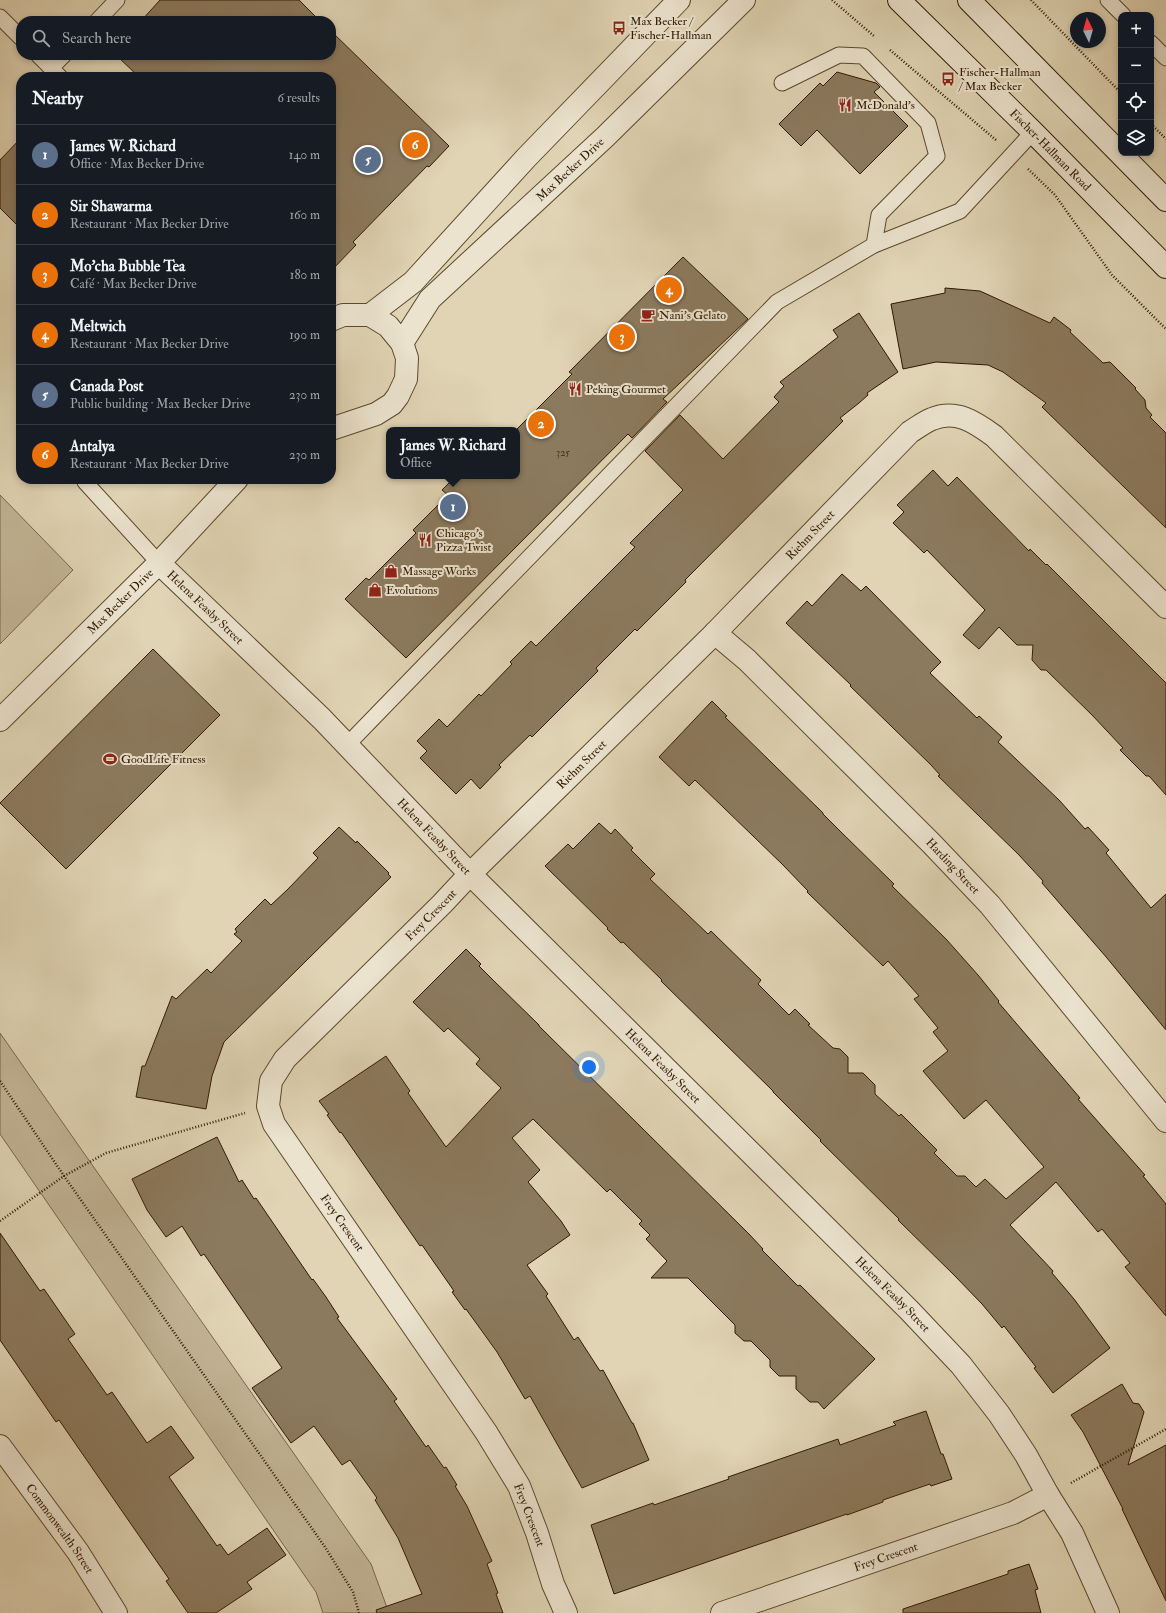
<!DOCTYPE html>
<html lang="en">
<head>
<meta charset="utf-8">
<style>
  body { margin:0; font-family:"IM FELL Double Pica",serif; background:#242831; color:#f1f3f6 }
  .controls { position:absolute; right:12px; top:12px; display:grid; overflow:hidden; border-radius:8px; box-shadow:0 2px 6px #0003 }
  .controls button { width:36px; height:36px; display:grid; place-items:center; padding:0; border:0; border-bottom:1px solid #363941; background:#171b24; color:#f1f3f6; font:20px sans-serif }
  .compass { position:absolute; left:1070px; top:12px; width:36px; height:36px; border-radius:50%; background:#171b24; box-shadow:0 2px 6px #0003; rotate:355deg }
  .you { position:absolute; left:589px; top:1067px; width:14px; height:14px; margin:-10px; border:3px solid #fff; border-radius:50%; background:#1a73e8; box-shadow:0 0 0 6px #1a73e833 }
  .badge { display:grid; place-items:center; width:26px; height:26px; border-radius:50%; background:#7c3aed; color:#fff; font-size:13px; font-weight:700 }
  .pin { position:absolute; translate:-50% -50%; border:2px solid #fff; box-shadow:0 1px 4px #0006 }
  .popup { position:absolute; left:386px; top:427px; width:134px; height:52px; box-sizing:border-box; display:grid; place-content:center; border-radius:8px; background:#171b24; filter:drop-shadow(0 1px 3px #0005); font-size:13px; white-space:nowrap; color:#9ea1a6 }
  .popup b { font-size:15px; color:#f1f3f6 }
  .popup::after { content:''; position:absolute; left:50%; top:100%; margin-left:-8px; border:8px solid transparent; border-top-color:#171b24 }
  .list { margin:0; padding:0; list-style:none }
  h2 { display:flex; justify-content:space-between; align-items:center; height:52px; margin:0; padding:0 16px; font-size:17px }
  h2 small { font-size:13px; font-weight:400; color:#9ea1a6 }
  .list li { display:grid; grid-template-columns:26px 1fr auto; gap:12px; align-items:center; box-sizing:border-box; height:60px; padding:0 16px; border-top:1px solid #363941 }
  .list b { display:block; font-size:15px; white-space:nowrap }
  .list p { margin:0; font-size:13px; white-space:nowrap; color:#9ea1a6 }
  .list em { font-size:13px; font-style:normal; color:#9ea1a6 }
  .icon { flex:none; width:22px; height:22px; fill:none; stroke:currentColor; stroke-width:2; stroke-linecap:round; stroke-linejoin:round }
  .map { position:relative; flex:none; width:1166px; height:1613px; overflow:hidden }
  .search { position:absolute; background:#171b24; box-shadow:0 2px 6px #0003; left:16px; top:16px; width:320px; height:44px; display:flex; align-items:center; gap:10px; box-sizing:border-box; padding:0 14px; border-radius:16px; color:#9ea1a6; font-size:15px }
  .panel { position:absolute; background:#171b24; box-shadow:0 2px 6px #0003; left:16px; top:72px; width:320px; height:412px; border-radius:16px }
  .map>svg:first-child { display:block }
  .green { fill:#c2b495; stroke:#7a664a }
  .building { fill:#8c7a5e; stroke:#311900 }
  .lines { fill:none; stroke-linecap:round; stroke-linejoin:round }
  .lane-casing { stroke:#5d482d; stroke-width:17 }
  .street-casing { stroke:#5d482d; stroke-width:24 }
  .secondary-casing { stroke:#311900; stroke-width:24 }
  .path { stroke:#311900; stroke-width:2.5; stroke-dasharray:1 2; stroke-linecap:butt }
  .lane { stroke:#ebe3ce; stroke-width:15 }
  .street { stroke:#ebe3ce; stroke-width:22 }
  .secondary { stroke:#ebe3ce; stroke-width:22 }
  .labels { text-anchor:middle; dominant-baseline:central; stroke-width:4; stroke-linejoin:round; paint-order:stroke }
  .number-label { font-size:10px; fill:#483118 }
  .poi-label { font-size:12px; fill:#311900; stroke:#ebe3ce; text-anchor:start }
  .street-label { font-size:12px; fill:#311900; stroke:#ebe3ce }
</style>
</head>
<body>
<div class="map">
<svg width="1166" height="1613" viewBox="0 0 1166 1613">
  <rect width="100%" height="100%" fill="#e0d4b4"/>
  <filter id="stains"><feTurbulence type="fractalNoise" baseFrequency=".005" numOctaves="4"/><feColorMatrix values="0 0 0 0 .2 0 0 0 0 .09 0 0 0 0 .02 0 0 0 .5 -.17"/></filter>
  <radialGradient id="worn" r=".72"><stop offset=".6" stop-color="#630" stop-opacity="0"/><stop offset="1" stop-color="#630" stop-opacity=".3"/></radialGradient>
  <g class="green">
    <polygon points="0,495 73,570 0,644"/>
    <polygon points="0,1033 371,1564 389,1613 323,1613 316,1592 0,1134"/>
  </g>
  <g class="building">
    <polygon points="160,0 299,0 320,21 141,21"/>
    <polygon points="331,31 449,146 429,167 427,166 353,242 356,245 331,271 331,77 139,77 116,55 331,55"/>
    <polygon points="837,72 876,83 880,87 874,92 908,126 860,174 817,130 801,146 779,124 820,83 823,86"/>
    <polygon points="21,138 21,229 0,208 0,160"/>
    <polygon points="683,257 748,319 663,399 667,402 632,438 628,434 406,658 345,599 366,578 369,580 416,533 413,530 448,495 442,490 456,476 517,476 517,429 572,374 569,372"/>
    <polygon points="945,288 980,291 1050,323 1054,317 1071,330 1070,332 1103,363 1110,362 1136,388 1135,389 1145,400 1146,408 1152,415 1150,417 1166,433 1166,528 1042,407 1046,403 1003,372 988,365 936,362 903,369 891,304 945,293"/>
    <polygon points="859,313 898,372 867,393 868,395 859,403 840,418 843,421 685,580 686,582 637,631 635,629 596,668 598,671 532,737 530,735 499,765 501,767 480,789 471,779 456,794 420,758 427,751 417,741 439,719 447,727 479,694 481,696 512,664 510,662 531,641 536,646 635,547 630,543 683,490 645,451 680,415 723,459 779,402 774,397 784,386 780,382 838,337 833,330"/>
    <polygon points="933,470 948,486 957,477 1029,551 1030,549 1046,565 1047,564 1166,683 1166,795 1149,776 1146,776 1120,750 1123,748 1092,715 1046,670 1041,670 1032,660 1033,645 1017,645 999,627 979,649 963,635 985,610 927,550 924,553 893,523 904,512 897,505"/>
    <polygon points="842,574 861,591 866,586 941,662 930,673 977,718 979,716 1002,737 998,742 1059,800 1085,829 1088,827 1109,850 1106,853 1151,908 1166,894 1166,1030 1107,958 1042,883 1043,881 1018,854 938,776 940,775 931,765 850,686 851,685 786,623 807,601 812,606"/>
    <polygon points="153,649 220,715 66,869 0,803"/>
    <polygon points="712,701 727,716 725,717 823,813 823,814 840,831 894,884 892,886 946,939 978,975 999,1001 998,1002 1080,1098 1078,1099 1145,1175 1143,1176 1166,1204 1166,1316 1125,1267 1130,1263 1102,1229 1098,1232 1056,1182 1010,1225 1053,1271 1052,1273 1074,1299 1110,1348 1053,1393 1034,1368 1036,1367 1004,1326 1002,1328 982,1304 954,1275 898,1220 899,1219 820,1141 821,1140 773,1092 773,1091 661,981 662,980 623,942 621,943 607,929 608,928 545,866 568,844 573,849 599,823 611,834 615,829 633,848 631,850 655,874 650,879 708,934 711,931 761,980 758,984 789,1015 795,1009 810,1024 808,1025 833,1048 840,1049 848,1057 848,1073 863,1073 875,1085 875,1094 899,1116 901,1114 937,1150 934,1153 957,1176 965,1176 976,1187 985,1179 1006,1199 1044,1167 986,1100 964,1119 923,1071 948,1051 933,1032 938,1028 914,999 919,996 888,961 883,966 807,892 808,891 782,864 695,780 689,786 659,757"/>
    <polygon points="339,827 356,843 357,841 389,873 388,874 391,877 224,1042 212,1076 206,1109 136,1097 142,1066 145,1066 172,996 176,999 207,969 211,973 242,941 234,934 237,932 235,929 265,899 271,905 287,890 318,858 313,853"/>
    <polygon points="466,949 481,964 479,966 494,981 539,1025 539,1026 749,1234 763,1249 762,1250 798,1286 800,1285 875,1359 824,1409 818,1402 810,1402 796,1389 796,1376 779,1376 770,1367 770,1360 751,1341 744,1341 735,1333 735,1325 688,1278 651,1278 667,1261 646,1239 650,1235 639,1224 642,1221 610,1189 607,1192 533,1119 512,1138 540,1170 528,1182 561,1221 570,1235 527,1265 548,1294 546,1296 574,1340 578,1337 600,1371 603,1370 632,1423 633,1423 649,1460 582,1488 530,1396 525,1399 497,1352 466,1309 465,1310 452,1292 454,1291 422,1245 420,1246 341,1132 340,1133 327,1115 329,1114 319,1101 386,1056 410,1091 408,1093 446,1147 501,1088 476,1064 480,1059 448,1028 444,1032 413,1002"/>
    <polygon points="217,1137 239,1182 242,1180 254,1199 256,1198 312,1280 313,1279 326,1297 339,1317 337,1318 397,1399 394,1401 426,1447 428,1445 444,1468 446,1467 457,1485 455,1486 467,1506 492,1561 487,1564 498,1593 496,1594 503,1613 377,1613 376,1610 422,1594 398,1538 375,1500 377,1498 350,1460 342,1465 314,1426 291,1443 252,1388 282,1368 204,1254 201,1256 182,1226 166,1237 147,1210 132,1179"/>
    <polygon points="0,1233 40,1291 44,1289 75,1334 68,1339 107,1395 112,1392 147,1443 171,1426 194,1458 169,1477 217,1546 220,1544 228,1555 267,1528 286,1555 247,1582 252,1589 216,1613 188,1613 166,1581 169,1579 59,1420 56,1422 0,1340"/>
    <polygon points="1122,1384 1133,1403 1139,1404 1144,1412 1128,1465 1166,1445 1166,1601 1122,1509 1123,1509 1083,1432 1071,1415"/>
    <polygon points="926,1411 941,1454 943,1454 952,1479 931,1486 930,1484 883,1500 883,1502 847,1515 847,1514 614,1594 591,1525 653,1503 654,1505 729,1479 728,1477 838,1439 840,1445 896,1425 893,1422"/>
    <polygon points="1029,1564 1038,1589 1035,1590 1041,1613 903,1613 903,1609 1008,1574 1008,1571"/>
  </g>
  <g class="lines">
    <g class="lane-casing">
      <g id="lane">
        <polyline points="1108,0 1123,15"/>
        <polyline points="0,17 21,38"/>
        <polyline points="97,21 117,0"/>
        <polyline points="1151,43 1166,58"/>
        <polyline points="38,55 60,77"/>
        <polyline points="51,68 64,55"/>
        <polyline points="782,83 839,55 863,56 928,123 937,156 879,215 874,245"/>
        <polyline points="85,482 159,563"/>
        <polyline points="347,745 777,302 874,245 960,211 1033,132"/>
      </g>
    </g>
    <g class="street-casing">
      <g id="street">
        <polyline points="370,315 413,282 526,158 679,0"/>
        <polyline points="331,320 343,315 370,315 388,326 402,343 407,358 406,379 398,396 392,404 376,414 331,429"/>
        <path id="s1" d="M 402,343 L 430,299 L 605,137 L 744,0"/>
        <path id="s2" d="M 159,563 L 322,719 L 470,874 L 909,1310 L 961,1365 L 999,1414 L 1026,1455 L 1048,1495 L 1072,1533 L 1108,1613"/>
        <path id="s3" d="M 715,633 L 747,660 L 931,843 L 990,905 L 1166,1121"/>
        <path id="s4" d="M 0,720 L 159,563 L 237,479"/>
        <path id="s5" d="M 0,1446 L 78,1552 L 116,1613"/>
        <path id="s6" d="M 566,1613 L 553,1584 L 537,1533 L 519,1486 L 486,1432 L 274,1124 L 268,1106 L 271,1081 L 285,1059 L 442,904 L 470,874 L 715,633 L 910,432 C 917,428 924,422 932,419 C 956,409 975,422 994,436 L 1166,607"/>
        <path id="s7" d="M 722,1613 L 1013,1513 L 1048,1495"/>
      </g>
    </g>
    <g class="secondary-casing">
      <g id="secondary">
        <path id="s8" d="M 899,0 L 1033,132 L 1166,267"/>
        <polyline points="969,0 1166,200"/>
      </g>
    </g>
    <g class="path">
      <polyline points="832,0 874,36"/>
      <polyline points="1031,0 1121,93"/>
      <polyline points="890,50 996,140"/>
      <polyline points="1151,124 1166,139"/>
      <polyline points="1028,169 1055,195 1112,275 1166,329"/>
      <polyline points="0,1081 64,1176 325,1547 353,1592 359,1613"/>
      <polyline points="0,1221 64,1176 106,1153 245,1113"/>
      <polyline points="1071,1483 1166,1429"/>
    </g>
    <use href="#lane" class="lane"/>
    <use href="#street" class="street"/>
    <use href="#secondary" class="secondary"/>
  </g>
  <defs>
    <g id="bus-bare" transform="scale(1.08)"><path d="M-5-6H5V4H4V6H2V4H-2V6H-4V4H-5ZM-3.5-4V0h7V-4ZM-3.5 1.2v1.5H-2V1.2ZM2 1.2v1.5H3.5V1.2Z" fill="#8f2418" stroke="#ebe3ce" stroke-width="2.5" paint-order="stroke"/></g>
    <g id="restaurant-bare" transform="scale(1.08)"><path d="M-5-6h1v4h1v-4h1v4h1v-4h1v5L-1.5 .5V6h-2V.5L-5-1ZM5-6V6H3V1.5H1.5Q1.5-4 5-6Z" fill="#8f2418" stroke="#ebe3ce" stroke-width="2.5" paint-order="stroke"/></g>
    <g id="cafe-bare" transform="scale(1.08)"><path d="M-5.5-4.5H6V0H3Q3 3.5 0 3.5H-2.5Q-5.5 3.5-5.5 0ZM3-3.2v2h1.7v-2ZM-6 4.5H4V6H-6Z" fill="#8f2418" stroke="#ebe3ce" stroke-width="2.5" paint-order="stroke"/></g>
    <g id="shop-bare" transform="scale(1.08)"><path d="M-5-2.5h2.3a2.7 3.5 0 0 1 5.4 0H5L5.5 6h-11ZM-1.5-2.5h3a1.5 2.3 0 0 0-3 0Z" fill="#8f2418" stroke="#ebe3ce" stroke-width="2.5" paint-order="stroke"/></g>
    <g id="stadium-bare" transform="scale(1.08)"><path d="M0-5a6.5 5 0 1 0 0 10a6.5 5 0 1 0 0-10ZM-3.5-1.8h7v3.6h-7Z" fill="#8f2418" stroke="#ebe3ce" stroke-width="2.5" paint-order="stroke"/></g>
  </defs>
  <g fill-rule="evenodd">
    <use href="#bus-bare" x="619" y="28"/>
    <use href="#bus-bare" x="948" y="79"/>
    <use href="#restaurant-bare" x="845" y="105"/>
    <use href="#cafe-bare" x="648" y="315"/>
    <use href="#restaurant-bare" x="575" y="389"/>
    <use href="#restaurant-bare" x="425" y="540"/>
    <use href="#shop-bare" x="391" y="571"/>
    <use href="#shop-bare" x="375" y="590"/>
    <use href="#stadium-bare" x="110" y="759"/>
  </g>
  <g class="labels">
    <g class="number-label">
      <text x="563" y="453">325</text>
    </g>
    <g class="poi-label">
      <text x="630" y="21">Max Becker /<tspan x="630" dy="14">Fischer-Hallman</tspan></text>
      <text x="959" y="72">Fischer-Hallman<tspan x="959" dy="14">/ Max Becker</tspan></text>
      <text x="856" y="105">McDonald's</text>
      <text x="659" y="315">Nani's Gelato</text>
      <text x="586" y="389">Peking Gourmet</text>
      <text x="436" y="533">Chicago's<tspan x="436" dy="14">Pizza Twist</tspan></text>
      <text x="402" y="571">Massage Works</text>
      <text x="386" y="590">Evolutions</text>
      <text x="121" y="759">GoodLife Fitness</text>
    </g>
    <g class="street-label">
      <text stroke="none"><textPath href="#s8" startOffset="213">Fischer-Hallman Road</textPath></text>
      <text stroke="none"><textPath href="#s1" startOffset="243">Max Becker Drive</textPath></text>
      <text stroke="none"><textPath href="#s6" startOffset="1385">Riehm Street</textPath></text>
      <text stroke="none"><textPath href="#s4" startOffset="169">Max Becker Drive</textPath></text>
      <text stroke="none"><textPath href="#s2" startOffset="64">Helena Feasby Street</textPath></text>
      <text stroke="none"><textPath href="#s6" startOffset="1061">Riehm Street</textPath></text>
      <text stroke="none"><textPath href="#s2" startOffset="388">Helena Feasby Street</textPath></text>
      <text stroke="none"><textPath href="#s3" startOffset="333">Harding Street</textPath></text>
      <text stroke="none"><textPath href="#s6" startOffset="848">Frey Crescent</textPath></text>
      <text stroke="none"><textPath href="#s2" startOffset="712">Helena Feasby Street</textPath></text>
      <text transform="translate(342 1223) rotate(55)">Frey Crescent</text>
      <text stroke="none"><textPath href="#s2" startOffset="1036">Helena Feasby Street</textPath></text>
      <text transform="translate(529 1515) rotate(69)">Frey Crescent</text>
      <text stroke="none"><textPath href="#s5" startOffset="102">Commonwealth Street</textPath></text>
      <text stroke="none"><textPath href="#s7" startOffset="173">Frey Crescent</textPath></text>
    </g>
  </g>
  <rect width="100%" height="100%" filter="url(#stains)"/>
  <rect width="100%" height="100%" fill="url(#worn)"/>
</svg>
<div class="controls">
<button>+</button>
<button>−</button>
<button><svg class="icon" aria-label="locate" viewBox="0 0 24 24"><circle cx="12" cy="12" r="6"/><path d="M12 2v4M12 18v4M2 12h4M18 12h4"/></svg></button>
<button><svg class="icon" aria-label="layers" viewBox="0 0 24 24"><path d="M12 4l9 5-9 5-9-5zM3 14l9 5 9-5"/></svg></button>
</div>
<svg class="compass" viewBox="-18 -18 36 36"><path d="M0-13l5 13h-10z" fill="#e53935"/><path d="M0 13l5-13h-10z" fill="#9ea1a6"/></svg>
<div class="you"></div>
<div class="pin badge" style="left:453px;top:507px;background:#5c6f8a">1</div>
<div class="popup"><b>James W. Richard</b>Office</div>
<div class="pin badge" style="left:541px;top:424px;background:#e8710a">2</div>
<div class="pin badge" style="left:622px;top:337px;background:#e8710a">3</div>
<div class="pin badge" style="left:669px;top:290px;background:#e8710a">4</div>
<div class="pin badge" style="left:368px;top:160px;background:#5c6f8a">5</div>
<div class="pin badge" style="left:415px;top:145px;background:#e8710a">6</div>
<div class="search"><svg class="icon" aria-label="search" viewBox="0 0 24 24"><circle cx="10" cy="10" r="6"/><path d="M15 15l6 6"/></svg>Search here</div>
<section class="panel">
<h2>Nearby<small>6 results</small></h2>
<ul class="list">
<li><span class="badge" style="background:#5c6f8a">1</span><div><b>James W. Richard</b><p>Office · Max Becker Drive</p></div><em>140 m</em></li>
<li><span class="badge" style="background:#e8710a">2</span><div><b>Sir Shawarma</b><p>Restaurant · Max Becker Drive</p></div><em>160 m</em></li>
<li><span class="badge" style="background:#e8710a">3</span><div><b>Mo'cha Bubble Tea</b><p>Café · Max Becker Drive</p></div><em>180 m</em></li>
<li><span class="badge" style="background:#e8710a">4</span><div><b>Meltwich</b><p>Restaurant · Max Becker Drive</p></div><em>190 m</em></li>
<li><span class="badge" style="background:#5c6f8a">5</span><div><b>Canada Post</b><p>Public building · Max Becker Drive</p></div><em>230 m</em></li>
<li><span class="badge" style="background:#e8710a">6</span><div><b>Antalya</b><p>Restaurant · Max Becker Drive</p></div><em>230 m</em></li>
</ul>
</section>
</div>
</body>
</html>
